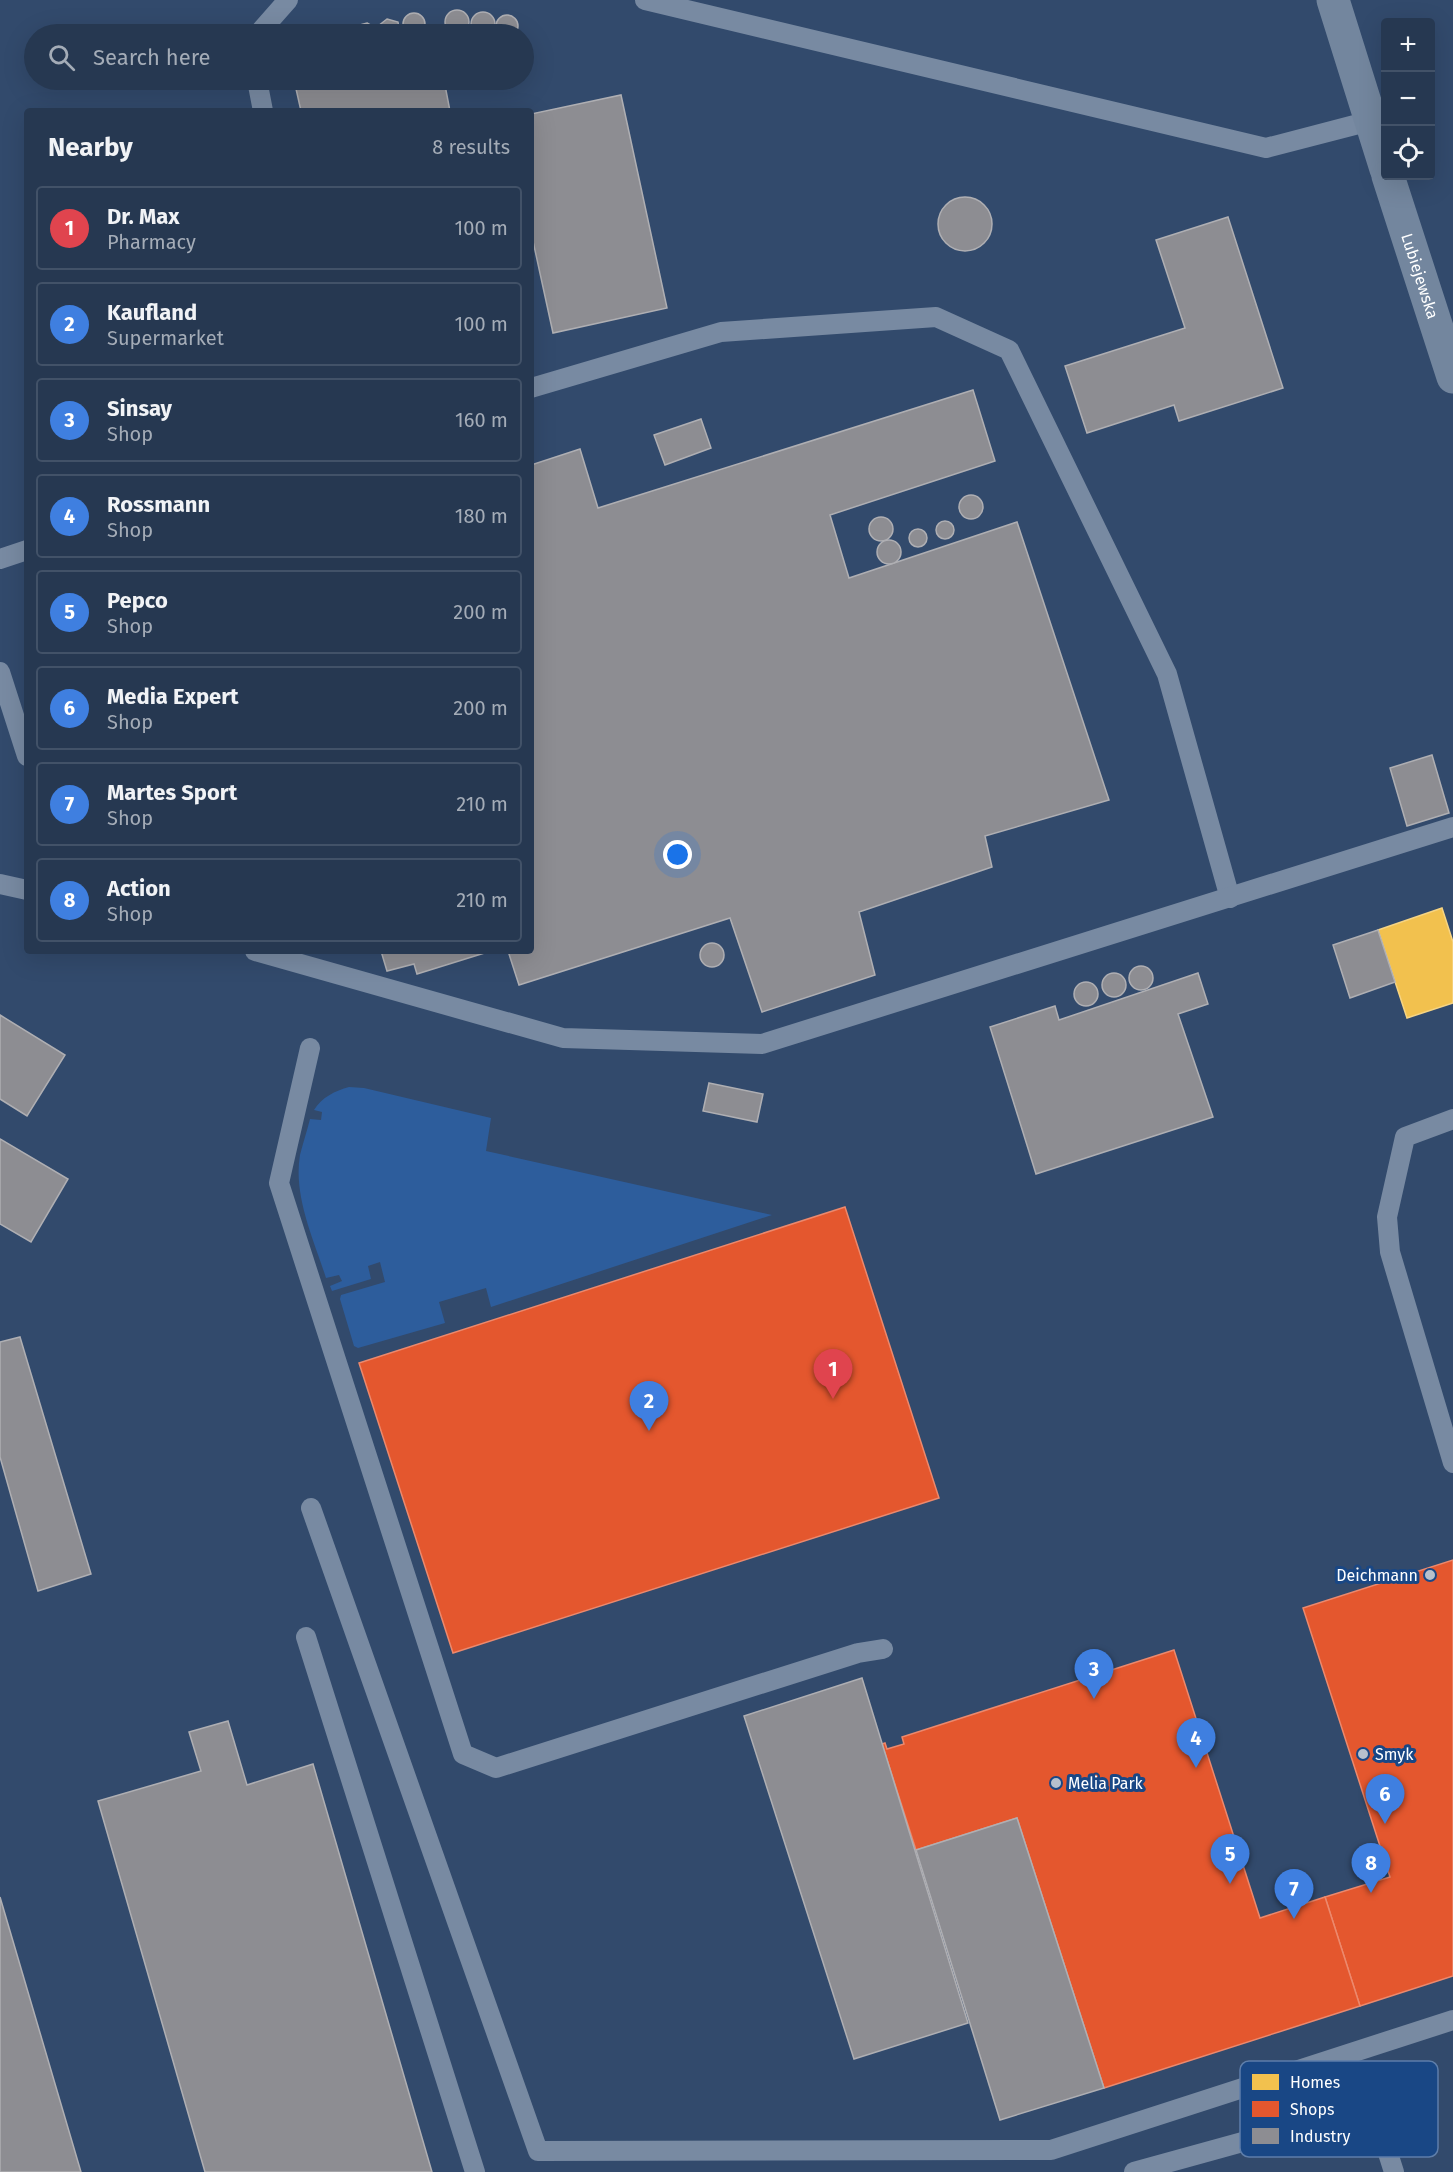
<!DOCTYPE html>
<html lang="en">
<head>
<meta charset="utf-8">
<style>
  body { margin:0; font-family:"Fira Sans",sans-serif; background:#32435b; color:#f1f3f6 }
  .controls { position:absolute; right:18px; top:18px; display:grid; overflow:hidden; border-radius:6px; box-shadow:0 6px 24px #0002 }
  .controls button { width:54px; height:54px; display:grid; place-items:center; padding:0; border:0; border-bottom:2px solid #425268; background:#263851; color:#f1f3f6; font:30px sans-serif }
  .you { position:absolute; left:678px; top:855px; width:21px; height:21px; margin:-15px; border:4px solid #fff; border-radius:50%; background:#1a73e8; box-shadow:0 0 0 9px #1a73e833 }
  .badge { display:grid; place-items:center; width:39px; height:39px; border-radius:50%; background:#b7c0cc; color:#fff; font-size:20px; font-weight:700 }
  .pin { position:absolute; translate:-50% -50px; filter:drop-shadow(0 2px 3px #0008) }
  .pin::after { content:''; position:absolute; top:32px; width:21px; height:18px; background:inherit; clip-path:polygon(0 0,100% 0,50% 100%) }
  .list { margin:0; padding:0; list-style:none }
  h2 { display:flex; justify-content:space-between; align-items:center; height:78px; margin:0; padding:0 24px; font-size:26px }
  h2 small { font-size:20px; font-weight:400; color:#a4acb7 }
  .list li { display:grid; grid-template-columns:39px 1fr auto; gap:18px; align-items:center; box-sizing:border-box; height:84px; margin:0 12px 12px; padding:0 12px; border:2px solid #425268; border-radius:6px }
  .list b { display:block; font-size:22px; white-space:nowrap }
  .list p { margin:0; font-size:20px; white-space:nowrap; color:#a4acb7 }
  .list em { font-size:20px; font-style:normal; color:#a4acb7 }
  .icon { flex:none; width:33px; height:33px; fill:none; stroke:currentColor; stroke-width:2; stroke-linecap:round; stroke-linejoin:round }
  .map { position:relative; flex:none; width:1453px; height:2172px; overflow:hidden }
  .search { position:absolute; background:#263851; box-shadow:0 6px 24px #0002; left:24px; top:24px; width:510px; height:66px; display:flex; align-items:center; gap:15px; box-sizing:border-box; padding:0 21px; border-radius:33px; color:#a4acb7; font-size:22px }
  .panel { position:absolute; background:#263851; box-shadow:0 6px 24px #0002; left:24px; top:108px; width:510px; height:846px; border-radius:6px }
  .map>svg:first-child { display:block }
  .green { fill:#2d5d9c }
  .homes { fill:#f2c14e; stroke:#f6d483; stroke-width:1.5 }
  .shops { fill:#e4572e; stroke:#ec896d; stroke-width:1.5 }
  .industry { fill:#8d8d92; stroke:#afafb3; stroke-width:1.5 }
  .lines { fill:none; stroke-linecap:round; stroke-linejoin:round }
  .service { stroke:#788aa2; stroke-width:20 }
  .secondary { stroke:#73869e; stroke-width:33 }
  .poi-dot { fill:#b7c0cc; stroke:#194785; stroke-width:2 }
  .labels { text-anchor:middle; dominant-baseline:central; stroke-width:6; stroke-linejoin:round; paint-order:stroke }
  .street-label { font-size:16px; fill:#fff; stroke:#194785 }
  .poi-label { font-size:16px; fill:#fff; stroke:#194785; text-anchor:start }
  .key { fill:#194785; stroke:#5e7eaa; stroke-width:1.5 }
  .key-label { font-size:16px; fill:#fff }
</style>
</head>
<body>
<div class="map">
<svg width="1453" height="2172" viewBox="0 0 1453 2172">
  <rect width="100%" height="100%" fill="#324a6c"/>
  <path class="green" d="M 349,1087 L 364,1088 L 491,1118 L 486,1151 L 772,1215 L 491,1307 L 486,1288 L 439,1302 L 445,1323 L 358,1348 L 354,1346 L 340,1299 L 341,1295 L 385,1282 L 380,1262 L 368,1266 L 371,1279 L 332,1291 L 330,1286 L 342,1281 L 339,1275 L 326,1278 C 314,1240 293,1196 300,1155 C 303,1143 307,1131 310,1119 L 321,1120 L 322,1112 L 314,1110 C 322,1097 335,1091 349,1087 Z"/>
  <polygon class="homes" points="1442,908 1453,942 1453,1003 1407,1018 1378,930"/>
  <g class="shops">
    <polygon points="845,1207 939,1498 453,1653 359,1363"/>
    <polygon points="1453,1560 1453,1976 1360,2006 1325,1897 1390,1877 1303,1608"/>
    <polygon points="1174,1650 1260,1918 1325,1897 1360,2006 1104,2088 1017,1818 916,1850 882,1744 885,1743 887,1749 904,1744 902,1737"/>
  </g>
  <g class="industry">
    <circle cx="457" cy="22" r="12"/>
    <circle cx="483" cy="24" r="12"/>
    <circle cx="414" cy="24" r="11"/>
    <circle cx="507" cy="26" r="11"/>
    <polygon points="387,19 398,22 400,34 379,34 378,26"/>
    <polygon points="367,23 374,27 377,34 354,34 360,25"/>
    <polygon points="294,80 444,80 450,111 301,111"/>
    <polygon points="621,95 667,308 553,333 531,232 531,114"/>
    <circle cx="965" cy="224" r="27"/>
    <polygon points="1228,217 1283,388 1179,421 1174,405 1087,433 1065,366 1185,328 1156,240"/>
    <polygon points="973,390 995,461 830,515 849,578 1017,522 1109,800 985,836 992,867 859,912 875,975 762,1012 730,918 519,985 508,951 531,951 531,465 580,449 598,508"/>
    <polygon points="701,419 711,448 665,465 654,435"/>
    <circle cx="971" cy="507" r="12"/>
    <circle cx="881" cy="529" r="12"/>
    <circle cx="945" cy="530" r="9"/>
    <circle cx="918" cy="538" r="9"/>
    <circle cx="889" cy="552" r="12"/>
    <polygon points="1432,755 1449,813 1407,826 1390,768"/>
    <polygon points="1378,930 1395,982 1350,998 1333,945"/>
    <circle cx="712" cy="955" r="12"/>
    <polygon points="381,951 491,951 417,974 414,964 387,971"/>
    <circle cx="1141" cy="978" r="12"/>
    <polygon points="1198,973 1208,1004 1178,1014 1213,1117 1036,1174 990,1027 1055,1006 1059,1020"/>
    <circle cx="1114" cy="985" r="12"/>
    <circle cx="1086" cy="994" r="12"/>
    <polygon points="0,1015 65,1055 27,1116 0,1099"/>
    <polygon points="709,1083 763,1094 757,1122 703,1111"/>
    <polygon points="0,1139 68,1179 31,1242 0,1224"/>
    <polygon points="20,1337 91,1574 38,1591 0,1457 0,1342"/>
    <polygon points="862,1678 968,2023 854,2059 744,1716"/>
    <polygon points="228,1721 247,1785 313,1764 432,2172 205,2172 98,1801 201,1771 189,1732"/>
    <polygon points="1017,1818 1104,2088 1000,2120 916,1850"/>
    <polygon points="0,1897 81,2172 0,2172"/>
  </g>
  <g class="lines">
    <g class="service">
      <polyline points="645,0 1266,148 1370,121"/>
      <polyline points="258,34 288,0"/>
      <polyline points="257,80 263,111"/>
      <polyline points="531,388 721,332 936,317 1009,350 1167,674 1230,898"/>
      <polyline points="0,559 27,550"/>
      <polyline points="0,672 27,756"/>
      <polyline points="0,884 27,890"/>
      <polyline points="255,951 563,1038 762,1044 1453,827"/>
      <polyline points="310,1048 279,1183 463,1754 496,1768 858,1653 883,1649"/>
      <polyline points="1453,1119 1405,1137 1387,1217 1390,1252 1453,1463"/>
      <polyline points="311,1508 538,2151 1051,2150 1453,2020"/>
      <polyline points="306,1637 475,2172"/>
      <polyline points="1134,2172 1373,2106 1394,2172"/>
    </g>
    <g class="secondary">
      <polyline points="1333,0 1386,169"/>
      <path id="s1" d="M 1388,176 L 1453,377"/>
    </g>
  </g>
  <g class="poi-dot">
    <circle cx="1430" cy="1575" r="6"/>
    <circle cx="1363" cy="1754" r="6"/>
    <circle cx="1056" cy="1783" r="6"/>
  </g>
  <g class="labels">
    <g class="street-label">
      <text stroke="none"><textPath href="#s1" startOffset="105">Lubiejewska</textPath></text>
    </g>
    <g class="poi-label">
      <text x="1418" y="1575" text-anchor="end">Deichmann</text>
      <text x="1375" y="1754">Smyk</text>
      <text x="1068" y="1783">Melia Park</text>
    </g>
  </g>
  <rect x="1240" y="2061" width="198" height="96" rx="9" class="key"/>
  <rect x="1252" y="2074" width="27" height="16" fill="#f2c14e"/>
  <rect x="1252" y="2101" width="27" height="16" fill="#e4572e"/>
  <rect x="1252" y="2128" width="27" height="16" fill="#8d8d92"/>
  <g class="key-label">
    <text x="1290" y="2088">Homes</text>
    <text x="1290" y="2115">Shops</text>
    <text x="1290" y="2142">Industry</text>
  </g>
</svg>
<div class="controls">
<button>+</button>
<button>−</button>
<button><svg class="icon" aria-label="locate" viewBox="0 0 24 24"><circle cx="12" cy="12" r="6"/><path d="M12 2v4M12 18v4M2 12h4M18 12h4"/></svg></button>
</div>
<div class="you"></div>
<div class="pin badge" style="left:833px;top:1399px;background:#e0444e">1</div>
<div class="pin badge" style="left:649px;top:1431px;background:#3f7fe0">2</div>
<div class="pin badge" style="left:1094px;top:1699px;background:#3f7fe0">3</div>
<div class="pin badge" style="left:1196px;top:1768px;background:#3f7fe0">4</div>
<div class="pin badge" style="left:1230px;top:1884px;background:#3f7fe0">5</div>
<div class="pin badge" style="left:1385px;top:1824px;background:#3f7fe0">6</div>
<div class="pin badge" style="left:1294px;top:1919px;background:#3f7fe0">7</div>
<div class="pin badge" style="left:1371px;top:1893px;background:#3f7fe0">8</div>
<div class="search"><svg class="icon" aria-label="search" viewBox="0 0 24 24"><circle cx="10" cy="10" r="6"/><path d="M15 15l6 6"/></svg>Search here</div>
<section class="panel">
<h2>Nearby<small>8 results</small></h2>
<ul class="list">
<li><span class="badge" style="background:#e0444e">1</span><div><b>Dr. Max</b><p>Pharmacy</p></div><em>100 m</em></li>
<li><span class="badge" style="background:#3f7fe0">2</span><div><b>Kaufland</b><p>Supermarket</p></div><em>100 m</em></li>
<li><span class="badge" style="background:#3f7fe0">3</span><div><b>Sinsay</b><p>Shop</p></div><em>160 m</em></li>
<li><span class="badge" style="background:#3f7fe0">4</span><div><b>Rossmann</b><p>Shop</p></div><em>180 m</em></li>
<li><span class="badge" style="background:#3f7fe0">5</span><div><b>Pepco</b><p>Shop</p></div><em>200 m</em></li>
<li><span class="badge" style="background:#3f7fe0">6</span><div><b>Media Expert</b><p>Shop</p></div><em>200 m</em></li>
<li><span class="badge" style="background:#3f7fe0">7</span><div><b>Martes Sport</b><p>Shop</p></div><em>210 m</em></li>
<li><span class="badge" style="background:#3f7fe0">8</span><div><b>Action</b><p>Shop</p></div><em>210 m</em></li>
</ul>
</section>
</div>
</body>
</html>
